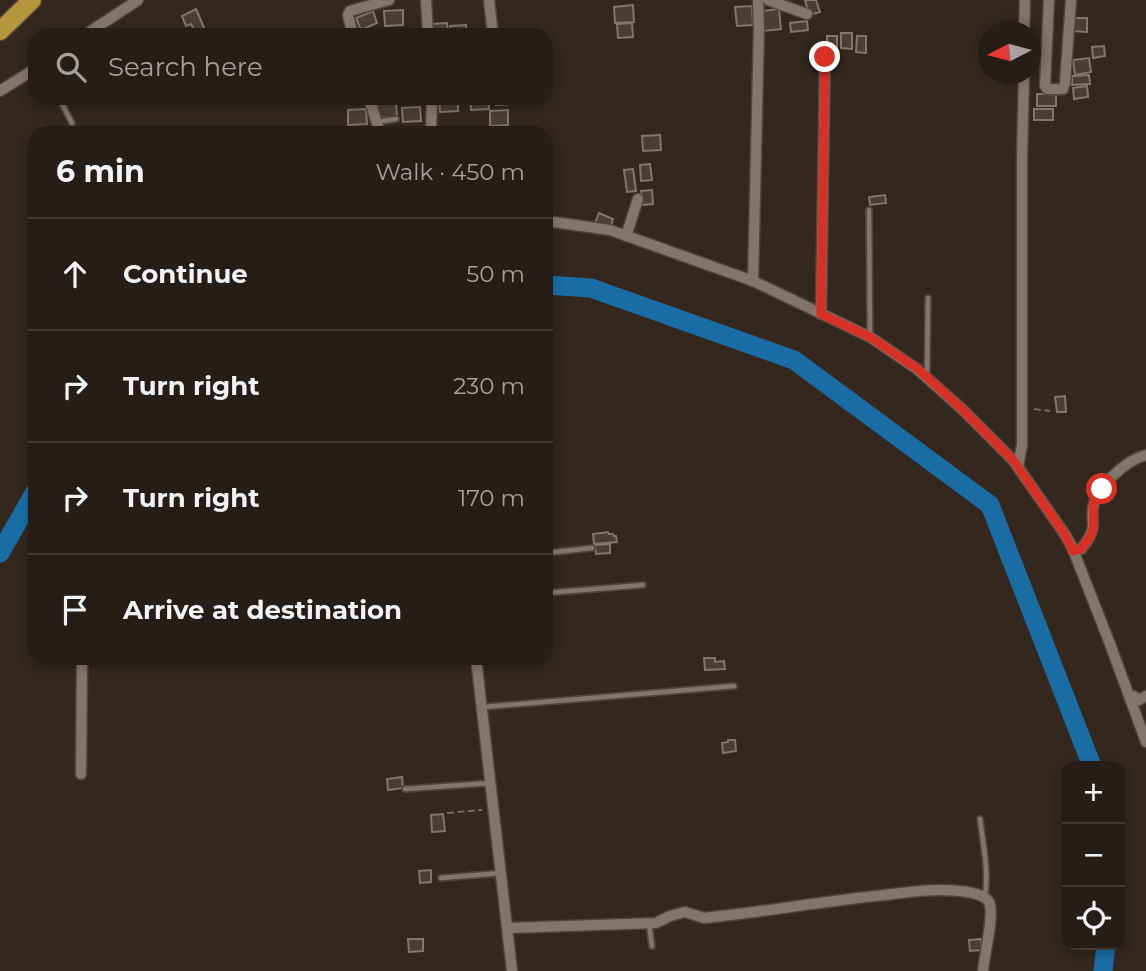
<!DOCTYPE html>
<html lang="en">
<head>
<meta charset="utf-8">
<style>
  body { margin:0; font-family:Montserrat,sans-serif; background:#322a23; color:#f1f3f6 }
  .controls { position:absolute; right:21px; bottom:21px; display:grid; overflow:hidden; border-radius:14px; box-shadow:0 4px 10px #0003 }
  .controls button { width:63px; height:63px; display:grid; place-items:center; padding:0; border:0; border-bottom:2px solid #423b35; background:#261d16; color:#f1f3f6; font:35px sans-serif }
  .compass { position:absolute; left:978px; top:21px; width:63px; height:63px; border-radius:50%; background:#261d16; box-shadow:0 4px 10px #0003; rotate:264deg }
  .stop { position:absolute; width:21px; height:21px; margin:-16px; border:5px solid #d93025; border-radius:50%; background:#fff }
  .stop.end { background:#d93025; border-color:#fff; box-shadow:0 2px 7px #0008 }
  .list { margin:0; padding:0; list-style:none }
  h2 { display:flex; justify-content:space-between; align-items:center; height:91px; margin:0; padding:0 28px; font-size:30px }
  h2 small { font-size:23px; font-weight:400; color:#a4a2a1 }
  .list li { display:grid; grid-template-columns:46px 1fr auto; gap:21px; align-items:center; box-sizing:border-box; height:112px; padding:0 28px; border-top:2px solid #423b35 }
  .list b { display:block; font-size:26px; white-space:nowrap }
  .list em { font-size:23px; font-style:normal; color:#a4a2a1 }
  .icon { flex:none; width:38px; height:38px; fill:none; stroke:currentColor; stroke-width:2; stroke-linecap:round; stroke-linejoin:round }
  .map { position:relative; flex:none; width:1146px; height:971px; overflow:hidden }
  .search { position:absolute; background:#261d16; box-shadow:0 4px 10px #0003; left:28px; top:28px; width:525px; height:77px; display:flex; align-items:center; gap:18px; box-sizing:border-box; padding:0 24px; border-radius:21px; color:#a4a2a1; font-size:26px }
  .panel { position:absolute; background:#261d16; box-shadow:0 4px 10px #0003; left:28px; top:126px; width:525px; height:539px; border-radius:21px }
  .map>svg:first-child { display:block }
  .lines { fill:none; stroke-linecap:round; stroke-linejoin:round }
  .river { stroke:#1a6ca4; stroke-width:19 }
  .building { fill:#4a3d33; stroke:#837569; stroke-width:2 }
  .service-casing { stroke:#50453d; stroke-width:8 }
  .minor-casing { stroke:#50453d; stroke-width:13 }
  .motorway-casing { stroke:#50453d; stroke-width:21 }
  .path { stroke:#736961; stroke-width:2; stroke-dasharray:7 3.5; stroke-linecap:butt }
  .service { stroke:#84756a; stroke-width:4.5 }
  .minor { stroke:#84756a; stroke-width:10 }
  .motorway { stroke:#b5963b; stroke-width:18 }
  .route { stroke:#d93025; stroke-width:9 }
</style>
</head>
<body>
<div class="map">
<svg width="1146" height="971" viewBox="0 0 1146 971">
  <rect width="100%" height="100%" fill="#33271e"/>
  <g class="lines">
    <g class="river">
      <polyline points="546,285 591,288 794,360 990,505 1092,766"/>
      <polyline points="0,553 35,492"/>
      <polyline points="1103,971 1106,945"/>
    </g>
  </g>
  <g class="building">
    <polygon points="805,0 816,0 820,12 809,15"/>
    <polygon points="633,5 634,22 615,23 614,7"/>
    <polygon points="752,6 753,25 737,26 735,7"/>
    <polygon points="196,9 205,30 196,34 191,24 186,26 182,16"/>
    <polygon points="779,9 781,29 763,31 761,11"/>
    <polygon points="403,10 403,25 385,26 384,11"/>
    <polygon points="373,11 377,23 361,30 356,18"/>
    <polygon points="1073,18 1087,18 1087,32 1072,31"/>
    <polygon points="807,21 808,30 791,32 790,23"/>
    <polygon points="447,23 448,35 429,35 429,24"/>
    <polygon points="632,23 633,37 618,38 617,24"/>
    <polygon points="466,25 467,34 451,35 450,26"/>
    <polygon points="841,33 852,33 852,49 841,48"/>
    <rect x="827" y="36" width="10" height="16"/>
    <polygon points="857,36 866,36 866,53 856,52"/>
    <polygon points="1104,46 1105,56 1093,58 1092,47"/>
    <polygon points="1089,58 1091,72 1075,75 1073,60"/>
    <polygon points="1089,75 1090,84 1072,85 1072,76"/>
    <polygon points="1087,86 1088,97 1074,99 1073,88"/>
    <rect x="1037" y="94" width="19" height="12"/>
    <polygon points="439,98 458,98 458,111 440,112"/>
    <polygon points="470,98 488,98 489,109 471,110"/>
    <polygon points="496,98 514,98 514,104 496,105"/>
    <polygon points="378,103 396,103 397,117 378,118"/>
    <polygon points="420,107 421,121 403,122 402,108"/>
    <polygon points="366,109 367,124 348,125 348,110"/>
    <rect x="1034" y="109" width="19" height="11"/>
    <polygon points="508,110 508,125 490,126 490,111"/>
    <polygon points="660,135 661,150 643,151 642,136"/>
    <polygon points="650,164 652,180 641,181 640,165"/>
    <polygon points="633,169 636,191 627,192 624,170"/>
    <polygon points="652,190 653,204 643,205 641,191"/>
    <polygon points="885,195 886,203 870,205 869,197"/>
    <polygon points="599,213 613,219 610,229 595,223"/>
    <polygon points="1065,396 1066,412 1057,412 1055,397"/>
    <polygon points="608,532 609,534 613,534 614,536 616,536 617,542 594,544 593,534"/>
    <polygon points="610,544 610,553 596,554 595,545"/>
    <polygon points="704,658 715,658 715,662 724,661 725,669 705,670"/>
    <polygon points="728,740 735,740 736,751 723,753 722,743 728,742"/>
    <polygon points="402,777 403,788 388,790 387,779"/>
    <polygon points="443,814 445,831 432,832 431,815"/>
    <polygon points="431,870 431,882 420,883 419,871"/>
    <polygon points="408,939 423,939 423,951 409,952"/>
    <polygon points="981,939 982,950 970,951 969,940"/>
  </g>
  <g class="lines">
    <g class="service-casing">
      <g id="service">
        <polyline points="59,98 72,123"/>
        <polyline points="377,122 396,119"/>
        <polyline points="869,210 870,337"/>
        <polyline points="927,377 928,298"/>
        <polyline points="546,553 592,548"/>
        <polyline points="546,593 643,585"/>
        <polyline points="483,707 734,686"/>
        <polyline points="405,789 490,783"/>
        <path d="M 980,819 C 983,844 989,871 985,896"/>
        <polyline points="441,878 501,873"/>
        <polyline points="649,924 652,946"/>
      </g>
    </g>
    <g class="minor-casing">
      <g id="minor">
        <polyline points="426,0 428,35"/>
        <polyline points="489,0 493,35"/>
        <polyline points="768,0 807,14"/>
        <polyline points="1049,0 1045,86 1047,89 1063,89 1065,83 1071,0"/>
        <polyline points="1024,32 1025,0"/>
        <polyline points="85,35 138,0"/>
        <polyline points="353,35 348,15 350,11 389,0"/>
        <polyline points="0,91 35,69"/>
        <polyline points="369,98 380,133"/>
        <polyline points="431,133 432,98"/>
        <polyline points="546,221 610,230 753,281 870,337 917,369 962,409 1013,460 1064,533 1072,547 1110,644 1146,742"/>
        <polyline points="626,236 638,199"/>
        <polyline points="753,281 759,27 758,0"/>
        <polyline points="821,314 825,57"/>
        <polyline points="1018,467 1022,445 1022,159 1024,74"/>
        <path d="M 1073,551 L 1081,549 C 1087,542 1093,534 1093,525 C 1093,519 1092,513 1093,508 C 1096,487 1126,460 1146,455"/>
        <polyline points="476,658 512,971"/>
        <polyline points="1130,696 1133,696 1139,700 1146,696"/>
        <polyline points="81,774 82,658"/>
        <path d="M 508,928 L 656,923 L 670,916 L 685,912 L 704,918 C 764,912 824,901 885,895 C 903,893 920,890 939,890 C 950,890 983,891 989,902 C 995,914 984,956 983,971"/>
      </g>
    </g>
    <g class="motorway-casing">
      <polyline id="motorway" points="0,31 32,0"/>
    </g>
    <g class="path">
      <polyline points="1034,409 1050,411"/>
      <polyline points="447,813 482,810"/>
    </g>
    <use href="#service" class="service"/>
    <use href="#minor" class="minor"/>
    <use href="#motorway" class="motorway"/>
  </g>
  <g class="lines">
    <path class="route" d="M 825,57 L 821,314 L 870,337 L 918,369 L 962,409 L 1013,460 L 1064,533 L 1073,551 L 1081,549 C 1086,543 1092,536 1093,529 C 1096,513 1088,503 1102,489"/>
  </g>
</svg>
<div class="controls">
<button>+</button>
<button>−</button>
<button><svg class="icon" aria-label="locate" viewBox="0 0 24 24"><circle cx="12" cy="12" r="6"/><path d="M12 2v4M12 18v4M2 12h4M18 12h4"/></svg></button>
</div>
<svg class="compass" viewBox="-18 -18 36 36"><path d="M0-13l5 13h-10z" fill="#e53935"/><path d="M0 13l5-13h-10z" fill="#a4a2a1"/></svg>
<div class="stop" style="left:1102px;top:489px"></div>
<div class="stop end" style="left:825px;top:57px"></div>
<div class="search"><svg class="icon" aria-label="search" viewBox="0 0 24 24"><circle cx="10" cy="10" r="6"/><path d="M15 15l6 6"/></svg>Search here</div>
<section class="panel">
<h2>6 min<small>Walk · 450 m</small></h2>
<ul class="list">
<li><svg class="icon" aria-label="ahead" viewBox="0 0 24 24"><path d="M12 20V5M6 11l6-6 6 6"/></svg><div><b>Continue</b></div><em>50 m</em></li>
<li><svg class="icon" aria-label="right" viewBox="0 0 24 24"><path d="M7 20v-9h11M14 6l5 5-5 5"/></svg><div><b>Turn right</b></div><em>230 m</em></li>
<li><svg class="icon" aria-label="right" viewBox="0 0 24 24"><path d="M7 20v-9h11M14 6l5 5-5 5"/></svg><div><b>Turn right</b></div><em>170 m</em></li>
<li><svg class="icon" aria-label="arrive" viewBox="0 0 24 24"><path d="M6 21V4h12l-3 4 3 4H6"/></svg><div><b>Arrive at destination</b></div></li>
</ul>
</section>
</div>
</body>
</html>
